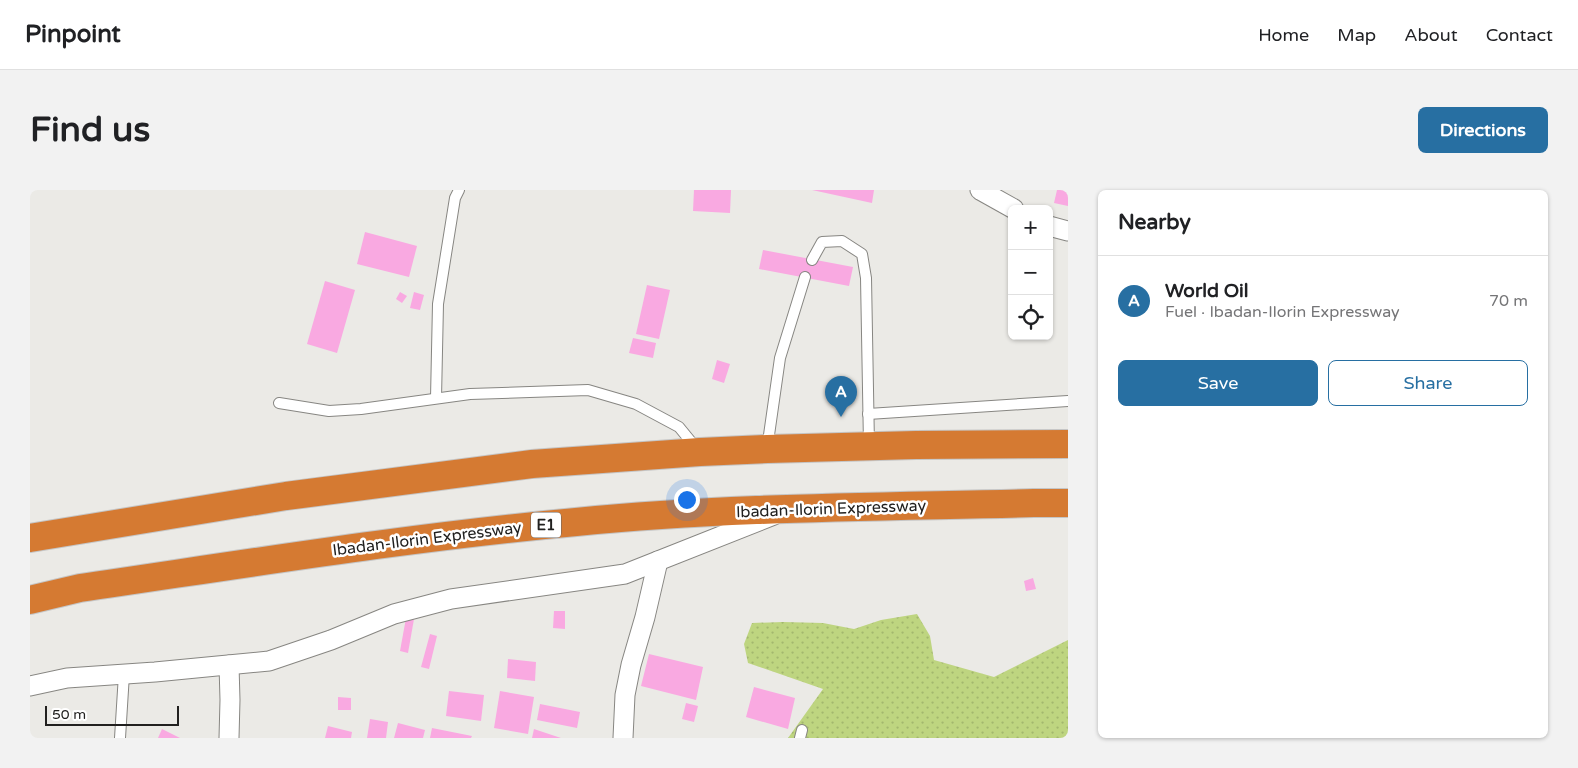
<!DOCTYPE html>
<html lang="en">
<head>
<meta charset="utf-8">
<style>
  body { margin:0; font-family:"Varela Round",sans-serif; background:#f2f2f2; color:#202124 }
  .controls { position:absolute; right:15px; top:15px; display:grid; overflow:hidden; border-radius:8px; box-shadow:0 1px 4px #0004 }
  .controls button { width:45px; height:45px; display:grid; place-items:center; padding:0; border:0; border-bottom:1px solid #e0e0e0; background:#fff; color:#202124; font:25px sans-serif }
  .scale { position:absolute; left:15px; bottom:12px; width:134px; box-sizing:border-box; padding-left:5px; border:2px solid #21201f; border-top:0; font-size:14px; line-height:18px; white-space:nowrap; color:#21201f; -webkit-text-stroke:4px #fff; paint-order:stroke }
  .you { position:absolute; left:656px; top:309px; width:18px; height:18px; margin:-12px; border:4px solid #fff; border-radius:50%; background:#1a73e8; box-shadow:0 0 0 8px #1a73e833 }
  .badge { display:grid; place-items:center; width:32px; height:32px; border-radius:50%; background:#276fa2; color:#fff; font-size:16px; font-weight:700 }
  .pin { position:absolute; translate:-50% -41px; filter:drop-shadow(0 1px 2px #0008) }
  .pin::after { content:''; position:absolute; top:26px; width:18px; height:15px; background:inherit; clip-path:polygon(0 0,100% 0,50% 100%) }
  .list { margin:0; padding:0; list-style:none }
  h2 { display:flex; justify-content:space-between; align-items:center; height:65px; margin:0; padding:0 20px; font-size:21px }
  h2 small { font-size:16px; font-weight:400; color:#757577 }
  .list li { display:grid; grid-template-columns:32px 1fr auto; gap:15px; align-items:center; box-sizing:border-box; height:90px; padding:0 20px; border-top:1px solid #e0e0e0 }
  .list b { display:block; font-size:19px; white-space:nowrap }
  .list p { margin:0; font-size:16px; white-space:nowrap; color:#757577 }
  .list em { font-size:16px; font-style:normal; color:#757577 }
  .actions { display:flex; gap:10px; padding:15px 20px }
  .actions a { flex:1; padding:11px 0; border:1px solid #276fa2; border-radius:8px; text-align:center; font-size:18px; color:#276fa2 }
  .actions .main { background:#276fa2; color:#fff }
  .icon { flex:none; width:28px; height:28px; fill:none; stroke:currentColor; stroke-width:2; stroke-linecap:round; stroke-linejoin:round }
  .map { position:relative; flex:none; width:1038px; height:548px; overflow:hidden; border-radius:8px }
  header { display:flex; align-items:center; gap:30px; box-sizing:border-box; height:70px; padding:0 25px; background:#fff; border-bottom:1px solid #e0e0e0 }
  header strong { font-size:24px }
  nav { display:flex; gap:28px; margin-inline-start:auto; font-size:18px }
  .intro { display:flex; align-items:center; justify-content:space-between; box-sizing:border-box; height:120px; padding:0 30px }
  h1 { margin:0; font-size:35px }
  .button { padding:12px 22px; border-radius:8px; background:#276fa2; color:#fff; font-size:18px; font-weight:700 }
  main { display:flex; gap:30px; padding:0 30px }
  aside { flex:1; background:#fff; border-radius:8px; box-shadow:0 1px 4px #0004 }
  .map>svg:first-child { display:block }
  .grass { fill:url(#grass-dots) }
  .building { fill:#f9a9e1 }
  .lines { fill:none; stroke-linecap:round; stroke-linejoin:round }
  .service-casing { stroke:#878682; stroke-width:12 }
  .minor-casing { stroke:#878682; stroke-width:21 }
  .motorway-casing { stroke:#c5c5c5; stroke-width:30 }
  .service { stroke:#fff; stroke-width:10 }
  .minor { stroke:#fff; stroke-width:19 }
  .motorway { stroke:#d57a32; stroke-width:28 }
  .labels { text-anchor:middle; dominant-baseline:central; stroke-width:5; stroke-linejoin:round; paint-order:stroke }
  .shield { fill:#fff; stroke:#646362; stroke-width:1 }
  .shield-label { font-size:15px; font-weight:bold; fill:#21201f }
  .street-label { font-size:16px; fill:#21201f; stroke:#fff }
</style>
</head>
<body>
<header>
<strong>Pinpoint</strong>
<nav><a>Home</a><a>Map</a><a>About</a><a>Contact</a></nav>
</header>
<div class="intro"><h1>Find us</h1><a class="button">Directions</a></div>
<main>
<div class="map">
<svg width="1038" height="548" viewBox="0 0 1038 548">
  <defs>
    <pattern id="grass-dots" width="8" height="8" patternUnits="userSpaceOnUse" patternTransform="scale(1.25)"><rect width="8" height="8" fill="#bed580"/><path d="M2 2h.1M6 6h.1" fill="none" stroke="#a3b76e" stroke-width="1.8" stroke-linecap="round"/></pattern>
  </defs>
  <rect width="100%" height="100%" fill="#ebeae6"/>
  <polygon class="grass" points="887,424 900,446 904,470 964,487 1038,450 1038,548 758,548 793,499 718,473 714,454 722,433 753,432 793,433 824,439 851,430"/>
  <g class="building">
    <polygon points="664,0 701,0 700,23 663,21"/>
    <polygon points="782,0 844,0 842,13"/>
    <polygon points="1027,0 1038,0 1038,16 1024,13"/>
    <polygon points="335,42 387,56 379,87 327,74"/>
    <polygon points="733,60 823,77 819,96 729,79"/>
    <polygon points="295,91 325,100 307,163 277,154"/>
    <polygon points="617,95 640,100 629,149 606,144"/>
    <polygon points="370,102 377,106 372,113 366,109"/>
    <polygon points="384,102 394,105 390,120 380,118"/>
    <polygon points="603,148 626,153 623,168 599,163"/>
    <polygon points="687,170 700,174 694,193 682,189"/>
    <polygon points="1003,388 1006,399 996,401 994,391"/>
    <polygon points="524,421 535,421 535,439 523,438"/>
    <polygon points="376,428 384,429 378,463 370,461"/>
    <polygon points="400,444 407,446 399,479 391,477"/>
    <polygon points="619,464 673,477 666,510 611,496"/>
    <polygon points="478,469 506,472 505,491 477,488"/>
    <polygon points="724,497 765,508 758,539 716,527"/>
    <polygon points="419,501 454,505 451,531 416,526"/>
    <polygon points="470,501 504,507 498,544 464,538"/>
    <polygon points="308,507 321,508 321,520 308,520"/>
    <polygon points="656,513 668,516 664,532 652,529"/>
    <polygon points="510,514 550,522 547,538 507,530"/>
    <polygon points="340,529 358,532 356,548 337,548"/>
    <polygon points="368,533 395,540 393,548 364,548"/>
    <polygon points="298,536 322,542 321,548 295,548"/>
    <polygon points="402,538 442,546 441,548 400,548"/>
    <polygon points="132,539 150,548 128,548"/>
    <polygon points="504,539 531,548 502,548"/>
  </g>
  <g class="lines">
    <g class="service-casing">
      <g id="service">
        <polyline points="782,70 792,52 812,51 832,64 836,88 839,255"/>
        <polyline points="406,208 408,114 425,8 429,0"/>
        <polyline points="249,213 299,221 331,219 440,204 558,200 606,214 649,237 667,259"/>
        <polyline points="838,224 1038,211"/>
        <polyline points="737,259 750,168 775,87"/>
        <polyline points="90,548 94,484"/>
        <polyline points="770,548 772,540"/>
      </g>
    </g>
    <g class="minor-casing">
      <g id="minor">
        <polyline points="950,0 984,19"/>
        <polyline points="1019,36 1038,41"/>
        <polyline points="0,496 37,488 125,482 239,471 301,450 364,424 421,409 595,384 744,325"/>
        <polyline points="199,548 200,510 199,475"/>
        <polyline points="593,548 595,505 601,475 615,427 628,371"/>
      </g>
    </g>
    <g class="motorway-casing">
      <g id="motorway">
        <polyline points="0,348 256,306 502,274 670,262 737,259 886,255 1038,254"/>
        <path d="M 0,410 L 50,398 C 215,374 380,347 546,332 C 698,317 852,317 1004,313 L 1038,313"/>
      </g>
    </g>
    <use href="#service" class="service"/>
    <use href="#minor" class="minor"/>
    <use href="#motorway" class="motorway"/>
  </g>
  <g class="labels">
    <rect class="shield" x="501" y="322.5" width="30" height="25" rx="4"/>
    <g class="shield-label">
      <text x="516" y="335">E1</text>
    </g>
    <g class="street-label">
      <text transform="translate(801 319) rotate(-2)">Ibadan-Ilorin Expressway</text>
      <text transform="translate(397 349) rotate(-7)">Ibadan-Ilorin Expressway</text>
    </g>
  </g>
</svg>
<div class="controls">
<button>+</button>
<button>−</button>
<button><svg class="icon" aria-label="locate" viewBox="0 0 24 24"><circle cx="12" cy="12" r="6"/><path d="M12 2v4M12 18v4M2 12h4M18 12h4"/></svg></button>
</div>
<div class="scale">50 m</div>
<div class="you"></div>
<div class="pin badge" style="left:811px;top:227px">A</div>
</div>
<aside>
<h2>Nearby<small></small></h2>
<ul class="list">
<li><span class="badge">A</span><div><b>World Oil</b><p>Fuel · Ibadan-Ilorin Expressway</p></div><em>70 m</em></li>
</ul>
<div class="actions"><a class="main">Save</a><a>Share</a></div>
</aside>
</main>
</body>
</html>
